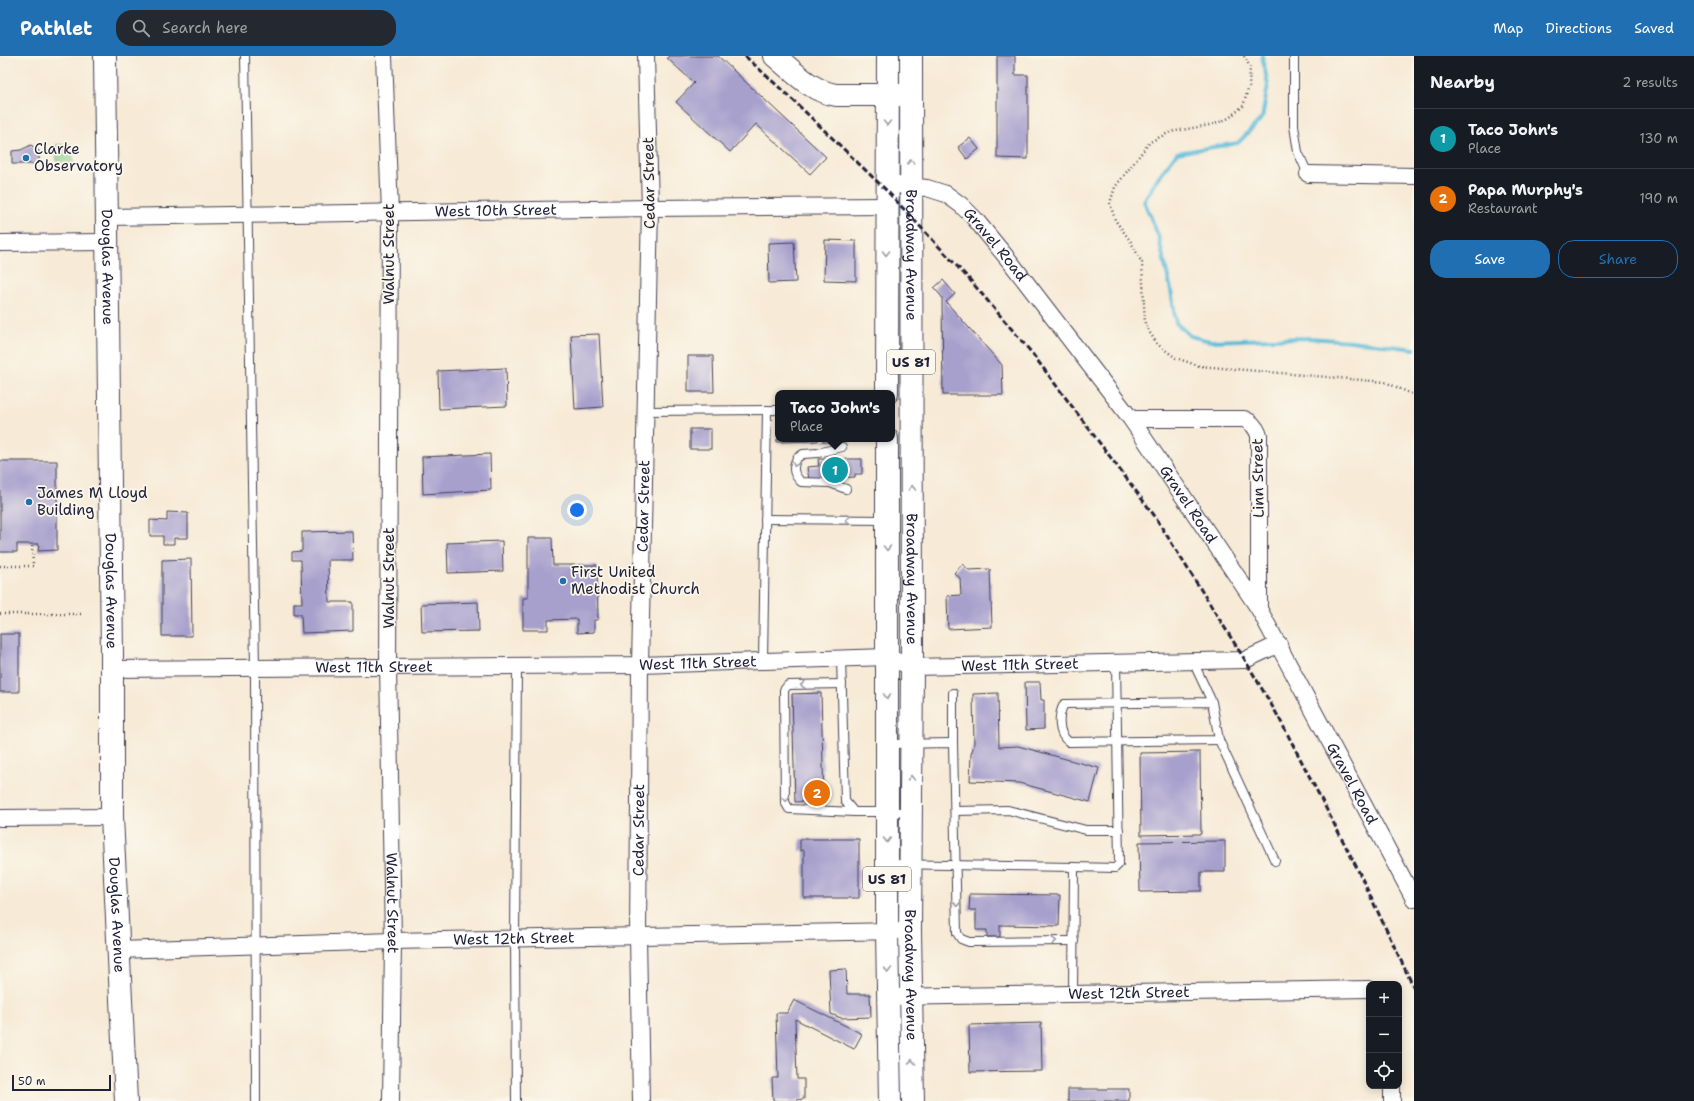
<!DOCTYPE html>
<html lang="en">
<head>
<meta charset="utf-8">
<style>
  body { margin:0; font-family:"Shantell Sans",sans-serif; background:#242831; color:#f1f3f6 }
  .controls { position:absolute; right:12px; bottom:12px; display:grid; overflow:hidden; border-radius:8px; box-shadow:0 2px 10px #0003 }
  .controls button { width:36px; height:36px; display:grid; place-items:center; padding:0; border:0; border-bottom:1px solid #363941; background:#171b24; color:#f1f3f6; font:20px sans-serif }
  .scale { position:absolute; left:12px; bottom:10px; width:99px; box-sizing:border-box; padding-left:4px; border:2px solid #22223b; border-top:0; font-size:11px; line-height:14px; white-space:nowrap; color:#22223b; -webkit-text-stroke:3px #fbf7ec; paint-order:stroke }
  .you { position:absolute; left:577px; top:454px; width:14px; height:14px; margin:-10px; border:3px solid #fff; border-radius:50%; background:#1a73e8; box-shadow:0 0 0 6px #1a73e833 }
  .badge { display:grid; place-items:center; width:26px; height:26px; border-radius:50%; background:#1f6fb2; color:#fff; font-size:13px; font-weight:700 }
  .pin { position:absolute; translate:-50% -50%; border:2px solid #fff; box-shadow:0 1px 4px #0006 }
  .popup { position:absolute; left:775px; top:334px; width:120px; height:52px; box-sizing:border-box; display:grid; place-content:center; border-radius:8px; background:#171b24; filter:drop-shadow(0 1px 3px #0005); font-size:13px; white-space:nowrap; color:#9ea1a6 }
  .popup b { font-size:15px; color:#f1f3f6 }
  .popup::after { content:''; position:absolute; left:50%; top:100%; margin-left:-8px; border:8px solid transparent; border-top-color:#171b24 }
  .list { margin:0; padding:0; list-style:none }
  h2 { display:flex; justify-content:space-between; align-items:center; height:52px; margin:0; padding:0 16px; font-size:17px }
  h2 small { font-size:13px; font-weight:400; color:#9ea1a6 }
  .list li { display:grid; grid-template-columns:26px 1fr auto; gap:12px; align-items:center; box-sizing:border-box; height:60px; padding:0 16px; border-top:1px solid #363941 }
  .list b { display:block; font-size:15px; white-space:nowrap }
  .list p { margin:0; font-size:13px; white-space:nowrap; color:#9ea1a6 }
  .list em { font-size:13px; font-style:normal; color:#9ea1a6 }
  .actions { display:flex; gap:8px; padding:12px 16px }
  .actions a { flex:1; padding:9px 0; border:1px solid #1f6fb2; border-radius:16px; text-align:center; font-size:14px; color:#1f6fb2 }
  .actions .main { background:#1f6fb2; color:#fff }
  .icon { flex:none; width:22px; height:22px; fill:none; stroke:currentColor; stroke-width:2; stroke-linecap:round; stroke-linejoin:round }
  .map { position:relative; flex:none; width:1414px; height:1045px; overflow:hidden }
  header { display:flex; align-items:center; gap:24px; box-sizing:border-box; height:56px; padding:0 20px; background:#1f6fb2; color:#fff }
  header strong { font-size:19px }
  nav { display:flex; gap:22px; margin-inline-start:auto; font-size:14px }
  .search { width:280px; height:36px; background:#242831; display:flex; align-items:center; gap:10px; box-sizing:border-box; padding:0 14px; border-radius:16px; color:#9ea1a6; font-size:15px }
  main { display:flex }
  aside { flex:1; background:#171b24 }
  .map>svg:first-child { display:block }
  .grass { fill:#81ca86; stroke:#527660 }
  .lines { fill:none; stroke-linecap:round; stroke-linejoin:round }
  .stream { stroke:#5bbcda; stroke-width:4 }
  .building { fill:#a7a0cd }
  .lane-casing { stroke:#424052; stroke-width:10 }
  .street-casing { stroke:#424052; stroke-width:18 }
  .secondary-casing { stroke:#424052; stroke-width:24 }
  .highway-casing { stroke:#424052; stroke-width:24 }
  .path { stroke:#424052; stroke-width:2.5; stroke-dasharray:1 3; stroke-linecap:butt }
  .lane { stroke:#fff; stroke-width:8 }
  .street { stroke:#fff; stroke-width:16 }
  .secondary { stroke:#fff; stroke-width:22 }
  .highway { stroke:#fff; stroke-width:22 }
  .rail { stroke:#22223b; stroke-width:3; stroke-dasharray:6 3; stroke-linecap:butt }
  .oneway { stroke:#9c9ca7 }
  .poi-dot { fill:#1f6fb2; stroke:#fbf7ec; stroke-width:1.5 }
  .labels { text-anchor:middle; dominant-baseline:central; stroke-width:3.5; stroke-linejoin:round; paint-order:stroke }
  .shield { fill:#fbf7ec; stroke:#636270; stroke-width:1 }
  .shield-label { font-size:14px; font-weight:bold; fill:#22223b }
  .poi-label { font-size:15px; fill:#22223b; stroke:#fbf7ec; text-anchor:start }
  .street-label { font-size:15px; fill:#22223b; stroke:#fbf7ec }
</style>
</head>
<body>
<header>
<strong>Pathlet</strong>
<div class="search"><svg class="icon" aria-label="search" viewBox="0 0 24 24"><circle cx="10" cy="10" r="6"/><path d="M15 15l6 6"/></svg>Search here</div>
<nav><a>Map</a><a>Directions</a><a>Saved</a></nav>
</header>
<main>
<div class="map">
<svg width="1414" height="1045" viewBox="0 0 1414 1045">
  <rect width="100%" height="100%" fill="#fbf7ec"/>
  <filter id="ink" filterUnits="userSpaceOnUse"><feTurbulence type="fractalNoise" baseFrequency=".025" numOctaves="2"/><feDisplacementMap in="SourceGraphic" scale="8" xChannelSelector="R" yChannelSelector="G"/><feConvolveMatrix kernelMatrix="1 2 1 2 8 2 1 2 1" color-interpolation-filters="sRGB"/></filter>
  <filter id="wash" filterUnits="userSpaceOnUse"><feTurbulence type="fractalNoise" baseFrequency=".012" numOctaves="4" result="noise"/><feDisplacementMap in="SourceGraphic" scale="16" xChannelSelector="R" yChannelSelector="G"/><feGaussianBlur stdDeviation="0.9" result="paint"/><feColorMatrix in="noise" values="0 0 0 0 0 0 0 0 0 0 0 0 0 0 0 0 0 1.4 0 .05"/><feComposite in="paint" operator="in"/></filter>
  <g filter="url(#wash)">
    <rect width="100%" height="100%" fill="#f7ead6"/>
    <polygon class="grass" points="56,89 72,89 73,109 57,110"/>
    <g class="lines">
      <polyline class="stream" points="1262,0 1268,29 1262,62 1238,87 1177,97 1157,123 1144,145 1158,179 1171,234 1176,267 1190,280 1210,285 1308,282 1351,285 1414,293"/>
    </g>
    <g id="blocks">
      <g class="building">
        <polygon points="669,0 718,0 826,101 810,118 756,68 730,96 676,46 694,27 667,2"/>
        <polygon points="997,0 1015,0 1015,19 1028,19 1028,103 997,102"/>
        <polygon points="970,82 979,93 967,103 958,91"/>
        <polygon points="31,89 39,95 39,108 12,108 12,95 21,94"/>
        <polygon points="825,184 856,185 856,225 824,224"/>
        <polygon points="794,186 796,226 769,227 768,187"/>
        <polygon points="943,224 955,238 946,246 1002,309 1003,339 943,339 942,241 934,232"/>
        <polygon points="599,278 603,351 575,353 571,279"/>
        <polygon points="688,300 713,300 714,336 688,336"/>
        <polygon points="506,312 507,350 439,353 438,315"/>
        <rect x="690" y="373" width="21" height="20"/>
        <polygon points="777,383 818,383 818,385 777,386"/>
        <polygon points="823,383 854,383 854,385 823,386"/>
        <polygon points="490,398 491,434 423,438 422,401"/>
        <polygon points="818,403 862,403 862,418 855,418 855,421 809,423 807,411 819,410"/>
        <polygon points="0,405 57,405 57,494 38,495 39,488 17,488 17,496 0,496"/>
        <polygon points="167,456 188,457 188,482 174,482 174,488 163,488 163,480 150,480 150,464 167,465"/>
        <polygon points="352,475 353,504 328,504 329,546 353,546 353,575 302,577 301,558 294,558 294,547 302,547 301,504 292,504 292,496 302,495 302,476"/>
        <polygon points="528,482 552,482 553,509 597,509 598,564 594,564 594,576 577,577 577,563 548,564 548,574 523,574 523,542 528,542"/>
        <polygon points="502,485 503,515 448,517 447,487"/>
        <polygon points="191,503 192,580 162,580 162,504"/>
        <polygon points="962,508 969,514 990,513 992,571 948,573 947,540 961,539 960,522 954,517"/>
        <polygon points="478,546 479,575 422,576 421,548"/>
        <rect x="0" y="578" width="19" height="58"/>
        <polygon points="1025,626 1040,626 1041,644 1044,644 1044,673 1026,674"/>
        <polygon points="821,637 824,745 795,746 792,638"/>
        <polygon points="998,637 999,691 1018,690 1099,712 1090,746 1019,727 970,725 971,698 974,689 973,638"/>
        <polygon points="1200,696 1201,778 1141,779 1140,697"/>
        <polygon points="800,783 859,783 859,842 804,842 804,794 800,795"/>
        <polygon points="1225,785 1225,816 1201,816 1201,835 1140,836 1139,786"/>
        <polygon points="970,838 1060,839 1059,870 1000,869 1000,881 987,881 987,874 976,874 976,854 969,854"/>
        <polygon points="846,913 847,938 870,938 871,961 841,962 831,958 829,914"/>
        <polygon points="794,944 862,978 854,993 795,963 797,1023 804,1023 804,1043 797,1044 797,1045 777,1045 773,1044 772,1022 778,1022 776,957 787,957"/>
        <polygon points="1041,967 1042,1015 970,1016 969,969"/>
        <rect x="1068" y="1033" width="61" height="12"/>
      </g>
    </g>
  </g>
  <g filter="url(#ink)">
    <use href="#blocks" fill-opacity="0" stroke="#424052" stroke-width="1"/>
    <g class="lines">
      <g class="lane-casing">
        <g id="lane">
          <polyline points="245,0 255,611 256,1045"/>
          <polyline points="1294,0 1294,70 1298,96 1308,118"/>
          <polyline points="646,355 778,354"/>
          <path d="M 842,391 L 818,397 L 803,398 L 797,402 C 792,412 793,418 801,426 L 830,427 L 846,433"/>
          <polyline points="765,463 886,464"/>
          <polyline points="841,602 845,745 854,756 910,756"/>
          <polyline points="763,605 767,354"/>
          <path d="M 1196,605 L 1196,612 L 1212,646 L 1219,684 L 1069,686 C 1057,678 1058,659 1064,648 L 1212,646"/>
          <polyline points="842,628 788,629 784,634 785,746 789,753 854,756"/>
          <polyline points="953,637 953,687"/>
          <polyline points="1219,684 1275,805"/>
          <polyline points="888,688 953,687 957,877 961,883 969,886 1074,885"/>
          <polyline points="955,755 1008,754 1086,774 1119,774"/>
          <polyline points="888,808 1074,811 1073,938"/>
          <polyline points="1074,811 1115,812 1119,808 1116,606"/>
          <polyline points="516,1045 515,883 517,609"/>
        </g>
      </g>
      <g class="street-casing">
        <g id="street">
          <path id="s1" d="M 384,0 L 390,156 L 388,610 L 393,885 L 391,1045"/>
          <polyline points="1308,118 1414,120"/>
          <path id="s2" d="M 887,128 L 927,132 L 946,138 L 961,149 L 975,163 L 1012,208 L 1131,363 L 1259,553 L 1414,843"/>
          <path id="s3" d="M 107,161 L 650,152 L 886,150"/>
          <polyline points="0,187 106,186"/>
          <path d="M 1131,363 L 1244,363 C 1252,366 1256,371 1259,379 L 1259,553"/>
          <path id="s4" d="M 112,613 L 640,609 L 887,601 L 912,611 L 1245,604 L 1279,588"/>
          <polyline points="0,762 112,761"/>
          <path id="s5" d="M 118,894 L 393,885 L 898,875"/>
          <path id="s6" d="M 889,941 L 1369,933"/>
          <polyline points="1392,1030 1392,1045"/>
          <path id="s7" d="M 641,1045 L 638,880 L 640,609 L 650,152 L 646,0"/>
        </g>
      </g>
      <g class="secondary-casing">
        <g id="secondary">
          <path id="s8" d="M 105,0 L 112,599 L 112,761 L 126,1045"/>
          <path d="M 775,0 C 794,16 811,35 836,39 L 911,39"/>
        </g>
      </g>
      <g class="highway-casing">
        <g id="highway">
          <path id="s9" d="M 911,0 L 912,611 L 910,875 L 913,1045"/>
          <polyline points="887,337 888,0"/>
          <polyline points="887,383 887,876 890,1045"/>
        </g>
      </g>
      <g class="path">
        <polyline points="1244,0 1250,11 1249,31 1243,50 1229,62 1215,68 1170,76 1150,86 1115,131 1110,147 1115,164 1131,186 1142,207 1145,269 1157,288 1176,302 1199,310 1385,326 1414,339"/>
        <polyline points="0,510 33,510 32,488"/>
        <polyline points="0,558 83,558"/>
      </g>
      <use href="#lane" class="lane"/>
      <use href="#street" class="street"/>
      <use href="#secondary" class="secondary"/>
      <use href="#highway" class="highway"/>
      <polyline class="rail" points="745,0 794,45 887,135 970,224 1031,296 1154,459 1245,604 1278,660 1357,812 1414,932"/>
    </g>
    <defs><path id="oneway-chevron" d="M-2-3.5L2.5 0L-2 3.5" fill="none" stroke-width="1.6" stroke-linecap="round" stroke-linejoin="round"/></defs>
    <g class="oneway">
      <use href="#oneway-chevron" transform="translate(887 67) rotate(90)"/>
      <use href="#oneway-chevron" transform="translate(911 106) rotate(-90)"/>
      <use href="#oneway-chevron" transform="translate(886 197) rotate(90)"/>
      <use href="#oneway-chevron" transform="translate(795 408) rotate(109)"/>
      <use href="#oneway-chevron" transform="translate(912 432) rotate(-90)"/>
      <use href="#oneway-chevron" transform="translate(848 464) rotate(-179)"/>
      <use href="#oneway-chevron" transform="translate(887 492) rotate(90)"/>
      <use href="#oneway-chevron" transform="translate(803 629) rotate(179)"/>
      <use href="#oneway-chevron" transform="translate(887 640) rotate(90)"/>
      <use href="#oneway-chevron" transform="translate(911 722) rotate(-90)"/>
      <use href="#oneway-chevron" transform="translate(786 743) rotate(82)"/>
      <use href="#oneway-chevron" transform="translate(887 784) rotate(90)"/>
      <use href="#oneway-chevron" transform="translate(957 848) rotate(90)"/>
      <use href="#oneway-chevron" transform="translate(1054 885) rotate(-1)"/>
      <use href="#oneway-chevron" transform="translate(888 914) rotate(88)"/>
      <use href="#oneway-chevron" transform="translate(912 1006) rotate(-91)"/>
    </g>
  </g>
  <g class="poi-dot">
    <circle cx="26" cy="102" r="4"/>
    <circle cx="29" cy="446" r="4"/>
    <circle cx="563" cy="525" r="4"/>
  </g>
  <g class="labels">
    <g class="shield">
      <rect x="887" y="294" width="48" height="24" rx="3"/>
      <rect x="863" y="811" width="48" height="24" rx="3"/>
    </g>
    <g class="shield-label">
      <text x="911" y="306">US 81</text>
      <text x="887" y="823">US 81</text>
    </g>
    <g class="poi-label">
      <text x="34" y="93">Clarke<tspan x="34" dy="17">Observatory</tspan></text>
      <text x="37" y="437">James M Lloyd<tspan x="37" dy="17">Building</tspan></text>
      <text x="571" y="516">First United<tspan x="571" dy="17">Methodist Church</tspan></text>
    </g>
    <g class="street-label">
      <text transform="translate(649 127) rotate(-91)">Cedar Street</text>
      <text stroke="none"><textPath href="#s3" startOffset="389">West 10th Street</textPath></text>
      <text stroke="none"><textPath href="#s2" startOffset="131">Gravel Road</textPath></text>
      <text transform="translate(389 198) rotate(-90)">Walnut Street</text>
      <text stroke="none"><textPath href="#s9" startOffset="199">Broadway Avenue</textPath></text>
      <text stroke="none"><textPath href="#s8" startOffset="211">Douglas Avenue</textPath></text>
      <text transform="translate(1258 422) rotate(-91)">Linn Street</text>
      <text stroke="none"><textPath href="#s2" startOffset="455">Gravel Road</textPath></text>
      <text stroke="none"><textPath href="#s7" startOffset="595">Cedar Street</textPath></text>
      <text transform="translate(389 522) rotate(-90)">Walnut Street</text>
      <text stroke="none"><textPath href="#s9" startOffset="523">Broadway Avenue</textPath></text>
      <text stroke="none"><textPath href="#s8" startOffset="535">Douglas Avenue</textPath></text>
      <text stroke="none"><textPath href="#s4" startOffset="586">West 11th Street</textPath></text>
      <text stroke="none"><textPath href="#s4" startOffset="910">West 11th Street</textPath></text>
      <text stroke="none"><textPath href="#s4" startOffset="262">West 11th Street</textPath></text>
      <text stroke="none"><textPath href="#s2" startOffset="779">Gravel Road</textPath></text>
      <text stroke="none"><textPath href="#s7" startOffset="271">Cedar Street</textPath></text>
      <text stroke="none"><textPath href="#s1" startOffset="847">Walnut Street</textPath></text>
      <text stroke="none"><textPath href="#s8" startOffset="859">Douglas Avenue</textPath></text>
      <text stroke="none"><textPath href="#s5" startOffset="396">West 12th Street</textPath></text>
      <text stroke="none"><textPath href="#s9" startOffset="919">Broadway Avenue</textPath></text>
      <text stroke="none"><textPath href="#s6" startOffset="240">West 12th Street</textPath></text>
    </g>
  </g>
</svg>
<div class="controls">
<button>+</button>
<button>−</button>
<button><svg class="icon" aria-label="locate" viewBox="0 0 24 24"><circle cx="12" cy="12" r="6"/><path d="M12 2v4M12 18v4M2 12h4M18 12h4"/></svg></button>
</div>
<div class="scale">50 m</div>
<div class="you"></div>
<div class="pin badge" style="left:835px;top:414px;background:#0f9aa8">1</div>
<div class="popup"><b>Taco John's</b>Place</div>
<div class="pin badge" style="left:817px;top:737px;background:#e8710a">2</div>
</div>
<aside>
<h2>Nearby<small>2 results</small></h2>
<ul class="list">
<li><span class="badge" style="background:#0f9aa8">1</span><div><b>Taco John's</b><p>Place</p></div><em>130 m</em></li>
<li><span class="badge" style="background:#e8710a">2</span><div><b>Papa Murphy's</b><p>Restaurant</p></div><em>190 m</em></li>
</ul>
<div class="actions"><a class="main">Save</a><a>Share</a></div>
</aside>
</main>
</body>
</html>
